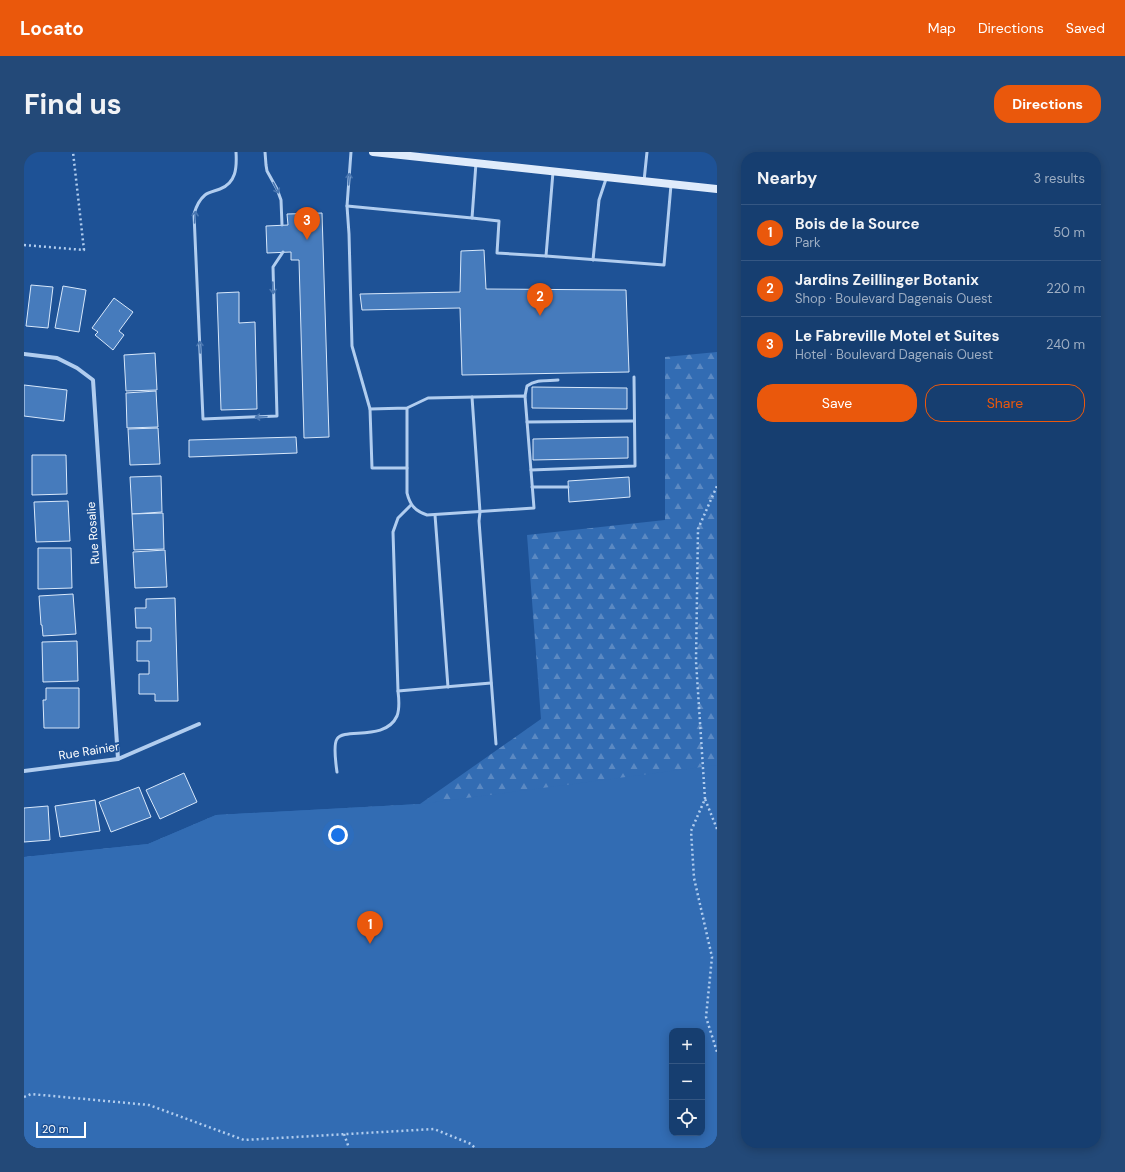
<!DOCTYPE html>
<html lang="en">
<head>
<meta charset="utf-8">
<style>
  body { margin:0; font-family:"DM Sans",sans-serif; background:#234978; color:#f1f3f6 }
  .controls { position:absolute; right:12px; bottom:12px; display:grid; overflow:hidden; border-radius:8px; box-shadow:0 2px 10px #0003 }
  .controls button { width:36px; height:36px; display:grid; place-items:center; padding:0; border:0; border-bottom:1px solid #355783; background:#163e70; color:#f1f3f6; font:20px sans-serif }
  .scale { position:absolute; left:12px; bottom:10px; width:50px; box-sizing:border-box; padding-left:4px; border:2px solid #fff; border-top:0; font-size:11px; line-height:14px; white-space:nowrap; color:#fff; -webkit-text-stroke:3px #1e5296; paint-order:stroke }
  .you { position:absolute; left:314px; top:683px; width:14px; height:14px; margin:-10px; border:3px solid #fff; border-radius:50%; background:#1a73e8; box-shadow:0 0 0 6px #1a73e833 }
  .badge { display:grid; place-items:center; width:26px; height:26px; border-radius:50%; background:#ea580c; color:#fff; font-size:13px; font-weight:700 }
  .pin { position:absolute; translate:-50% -33px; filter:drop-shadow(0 1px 2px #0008) }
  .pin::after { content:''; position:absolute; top:21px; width:14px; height:12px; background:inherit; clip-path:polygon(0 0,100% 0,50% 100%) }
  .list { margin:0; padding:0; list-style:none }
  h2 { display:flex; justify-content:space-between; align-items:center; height:52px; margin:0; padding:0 16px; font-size:17px }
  h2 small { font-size:13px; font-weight:400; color:#9eaec3 }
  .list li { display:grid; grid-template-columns:26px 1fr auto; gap:12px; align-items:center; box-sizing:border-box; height:56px; padding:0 16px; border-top:1px solid #355783 }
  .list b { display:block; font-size:15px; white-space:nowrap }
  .list p { margin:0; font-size:13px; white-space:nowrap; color:#9eaec3 }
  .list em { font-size:13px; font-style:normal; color:#9eaec3 }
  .actions { display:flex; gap:8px; padding:12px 16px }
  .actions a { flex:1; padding:9px 0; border:1px solid #ea580c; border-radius:16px; text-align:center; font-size:14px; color:#ea580c }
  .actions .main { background:#ea580c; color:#fff }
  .icon { flex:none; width:22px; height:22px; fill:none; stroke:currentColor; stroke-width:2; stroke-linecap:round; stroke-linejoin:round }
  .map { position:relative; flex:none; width:693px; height:996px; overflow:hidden; border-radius:16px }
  header { display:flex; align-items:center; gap:24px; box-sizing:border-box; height:56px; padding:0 20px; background:#ea580c; color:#fff }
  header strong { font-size:19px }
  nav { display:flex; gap:22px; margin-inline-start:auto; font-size:14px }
  .intro { display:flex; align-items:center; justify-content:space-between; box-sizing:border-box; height:96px; padding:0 24px }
  h1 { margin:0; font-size:28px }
  .button { padding:10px 18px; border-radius:16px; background:#ea580c; color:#fff; font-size:14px; font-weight:700 }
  main { display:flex; gap:24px; padding:0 24px }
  aside { flex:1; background:#163e70; border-radius:16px; box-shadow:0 2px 10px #0003 }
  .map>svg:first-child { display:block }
  .forest { fill:url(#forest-firs); fill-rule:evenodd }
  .park { fill:#326cb3; fill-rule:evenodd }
  .building { fill:#467bbc; stroke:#d8e8fb }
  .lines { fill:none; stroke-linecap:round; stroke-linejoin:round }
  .path { stroke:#b1cdef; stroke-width:2.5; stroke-dasharray:2 3; stroke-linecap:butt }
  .service { stroke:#b1cdef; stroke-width:3 }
  .minor { stroke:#b1cdef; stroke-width:4 }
  .secondary { stroke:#dfebfb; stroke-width:8 }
  .oneway { stroke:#4a77b1 }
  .labels { text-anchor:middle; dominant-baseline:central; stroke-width:4; stroke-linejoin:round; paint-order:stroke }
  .street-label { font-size:12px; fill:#fff; stroke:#1e5296 }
</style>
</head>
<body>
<header>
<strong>Locato</strong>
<nav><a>Map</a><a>Directions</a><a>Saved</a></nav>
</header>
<div class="intro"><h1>Find us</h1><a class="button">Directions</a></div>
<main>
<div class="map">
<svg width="693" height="996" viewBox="0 0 693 996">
  <defs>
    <pattern id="forest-firs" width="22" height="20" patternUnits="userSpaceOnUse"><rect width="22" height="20" fill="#326cb3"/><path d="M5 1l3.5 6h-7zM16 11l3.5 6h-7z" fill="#5b89c2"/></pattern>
  </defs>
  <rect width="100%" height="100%" fill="#1e5296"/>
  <path class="forest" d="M 693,200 L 693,996 L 0,996 L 0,705 L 124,692 L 192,663 L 396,652 L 517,567 L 503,383 L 641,368 L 641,205 ZM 648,879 L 678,879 L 678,981 L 648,981 Z"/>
  <path class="park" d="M 693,613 L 693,996 L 0,996 L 0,705 L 124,692 L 192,663 L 396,652 ZM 648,879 L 678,879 L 678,981 L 648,981 Z"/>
  <g class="building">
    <polygon points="298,61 305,285 280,286 275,108 267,108 267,100 243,101 242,74 264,73 263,62"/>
    <polygon points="460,98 462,137 602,138 605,220 438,223 436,156 338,158 336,142 436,140 437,99"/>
    <polygon points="7,133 29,135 24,176 2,174"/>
    <polygon points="39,134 62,138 55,180 31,176"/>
    <polygon points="215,140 215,171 231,170 233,257 197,258 193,141"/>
    <polygon points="90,146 109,160 95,179 100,183 89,198 71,183 74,180 68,176"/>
    <polygon points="131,201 133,238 102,239 100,203"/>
    <polygon points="0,233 43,238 40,269 0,264"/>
    <polygon points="508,235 603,236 603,257 508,256"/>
    <polygon points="132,239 134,275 103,276 102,241"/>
    <polygon points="134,276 136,312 106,313 104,277"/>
    <polygon points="272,285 273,301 165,305 165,288"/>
    <polygon points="604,285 604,306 509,308 509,287"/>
    <polygon points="8,303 42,303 43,342 8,343"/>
    <polygon points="137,324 138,360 108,362 106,325"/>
    <polygon points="605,325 606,345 545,350 544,329"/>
    <polygon points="44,349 46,389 12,390 10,350"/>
    <polygon points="139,361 140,397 110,398 108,362"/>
    <polygon points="14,396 47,396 48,436 14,437"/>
    <polygon points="141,398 143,435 111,436 109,400"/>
    <polygon points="49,442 52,482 19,484 18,473 17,473 15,444"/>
    <polygon points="151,446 154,549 131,549 131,542 115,542 115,522 125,522 125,509 113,509 113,489 127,489 127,476 112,476 111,456 122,456 122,447"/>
    <polygon points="53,489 54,529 19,530 18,490"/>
    <polygon points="22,536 55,536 55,576 20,576 19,548 22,548"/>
    <polygon points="160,621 173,650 136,667 122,638"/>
    <polygon points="115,635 127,665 87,680 75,650"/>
    <polygon points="71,648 76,679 36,685 31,654"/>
    <polygon points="24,654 26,688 0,690 0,656"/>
  </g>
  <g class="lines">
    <g class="path">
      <polyline points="0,93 60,98 49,0"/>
      <polyline points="681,647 672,509 674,377 693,334"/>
      <polyline points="693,677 681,647 667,679 670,726 688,805 682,865 693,900"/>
      <polyline points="0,945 7,942 125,953 220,988 410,977 447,992 451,996"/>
      <polyline points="320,982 325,996"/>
    </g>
    <g class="service">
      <path d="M 212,0 C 213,16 212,31 196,37 C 191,39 185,40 181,43 C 175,48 172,55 170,62 L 179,267 L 253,264 L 249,115 L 259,100"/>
      <polyline points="241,0 242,13 243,19 253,37 257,48 258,73"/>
      <polyline points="327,0 323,54 325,82 328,194 346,257 348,316 383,316"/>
      <polyline points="620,29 623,0"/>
      <polyline points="323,54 448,66 452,11"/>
      <polyline points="448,66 475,69 473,101 522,104 529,20"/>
      <polyline points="522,104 640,113 647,33"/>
      <polyline points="569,108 575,48 582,27"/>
      <path d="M 501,244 L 503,234 C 512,227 524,229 534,228"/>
      <polyline points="448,245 456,360 455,369 472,592"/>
      <path d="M 346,257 L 383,256 L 404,246 L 501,244 L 510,356 L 403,363 C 391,359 386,353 383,341 L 383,256"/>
      <polyline points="503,270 610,269"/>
      <polyline points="507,318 611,314 610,225"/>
      <polyline points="508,335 544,335"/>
      <polyline points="411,363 424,535"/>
      <polyline points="374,539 467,531"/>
      <path d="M 313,620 C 312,613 309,593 313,587 C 320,575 361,590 373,564 C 376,556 375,547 374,539 L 369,380 L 374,366 L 387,353"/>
    </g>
    <g class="minor">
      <polyline points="0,202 33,206 53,216 69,228 94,607"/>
      <polyline points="0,619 94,607 175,572"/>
    </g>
    <polyline class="secondary" points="349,0 693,37"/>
  </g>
  <defs><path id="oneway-shaft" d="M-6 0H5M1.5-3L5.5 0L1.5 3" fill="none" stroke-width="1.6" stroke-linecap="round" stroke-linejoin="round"/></defs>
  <g class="oneway">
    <use href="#oneway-shaft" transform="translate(325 27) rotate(-86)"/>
    <use href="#oneway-shaft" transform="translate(252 36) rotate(63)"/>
    <use href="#oneway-shaft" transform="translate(171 65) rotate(-86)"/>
    <use href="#oneway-shaft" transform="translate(249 136) rotate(88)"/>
    <use href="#oneway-shaft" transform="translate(176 195) rotate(-93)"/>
    <use href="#oneway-shaft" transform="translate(237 265) rotate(178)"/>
  </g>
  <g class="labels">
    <g class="street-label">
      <text transform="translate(69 381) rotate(-94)">Rue Rosalie</text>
      <text transform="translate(65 599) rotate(-9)">Rue Rainier</text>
    </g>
  </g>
</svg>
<div class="controls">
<button>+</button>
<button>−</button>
<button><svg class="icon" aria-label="locate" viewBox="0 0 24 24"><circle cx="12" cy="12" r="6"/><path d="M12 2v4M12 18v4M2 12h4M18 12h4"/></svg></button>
</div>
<div class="scale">20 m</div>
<div class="you"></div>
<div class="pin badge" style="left:346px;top:792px">1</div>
<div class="pin badge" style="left:516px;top:164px">2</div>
<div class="pin badge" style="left:283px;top:88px">3</div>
</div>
<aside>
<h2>Nearby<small>3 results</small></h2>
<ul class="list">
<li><span class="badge">1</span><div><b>Bois de la Source</b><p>Park</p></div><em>50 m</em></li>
<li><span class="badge">2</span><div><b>Jardins Zeillinger Botanix</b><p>Shop · Boulevard Dagenais Ouest</p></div><em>220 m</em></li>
<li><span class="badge">3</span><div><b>Le Fabreville Motel et Suites</b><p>Hotel · Boulevard Dagenais Ouest</p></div><em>240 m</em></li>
</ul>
<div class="actions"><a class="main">Save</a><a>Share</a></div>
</aside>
</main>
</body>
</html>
